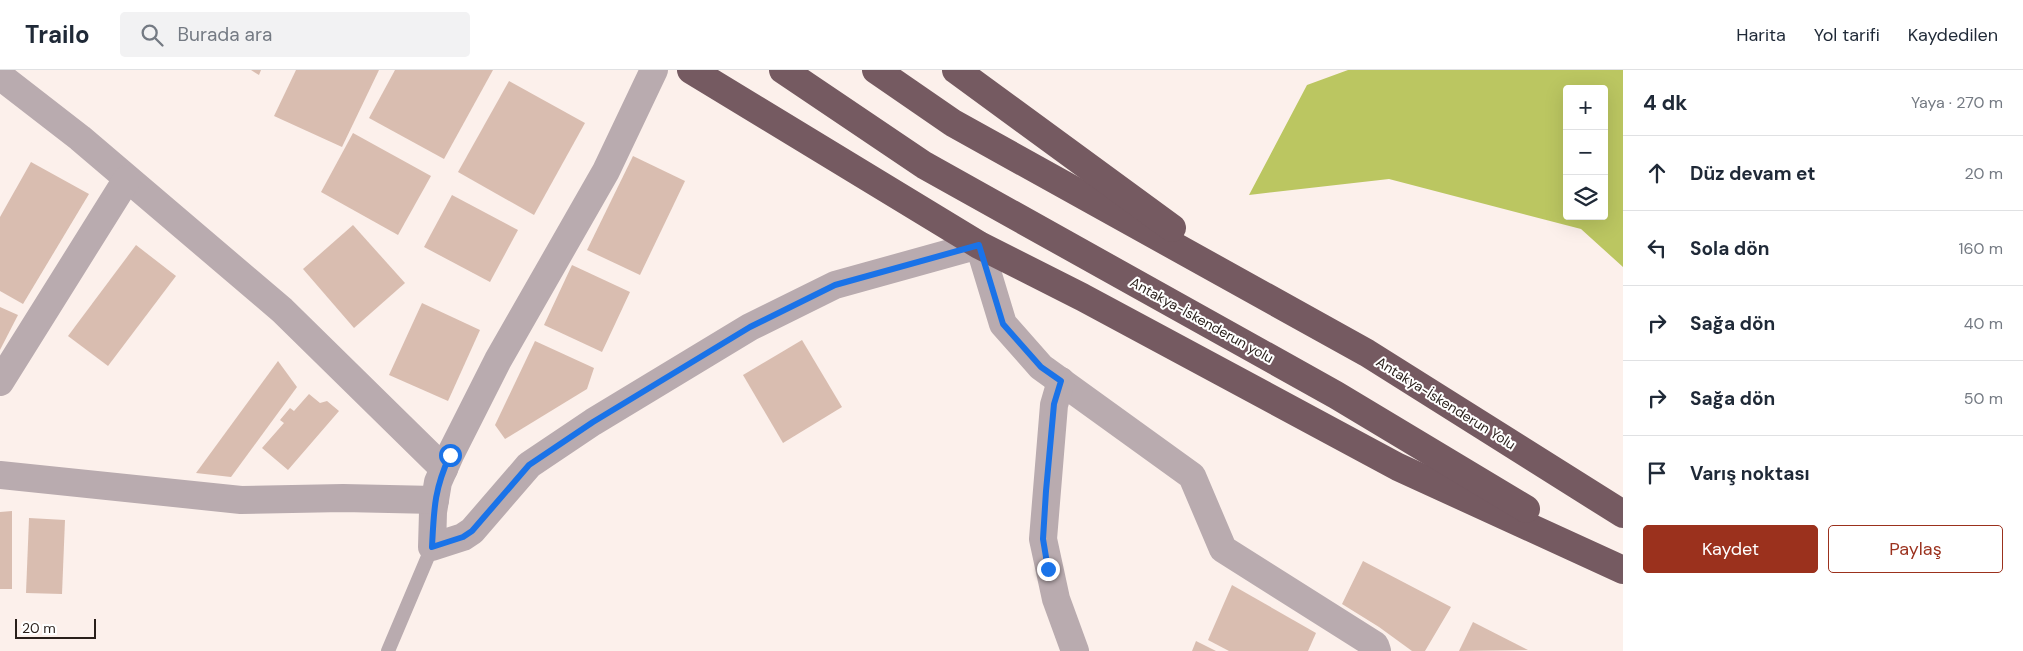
<!DOCTYPE html>
<html lang="tr">
<head>
<meta charset="utf-8">
<style>
  body { margin:0; font-family:"DM Sans",sans-serif; background:#f2f2f3; color:#1f2937 }
  .controls { position:absolute; right:15px; top:15px; display:grid; overflow:hidden; border-radius:5px; box-shadow:0 5px 20px #0002 }
  .controls button { width:45px; height:45px; display:grid; place-items:center; padding:0; border:0; border-bottom:1px solid #e0e1e3; background:#fff; color:#1f2937; font:25px sans-serif }
  .scale { position:absolute; left:15px; bottom:12px; width:81px; box-sizing:border-box; padding-left:5px; border:2px solid #291f1a; border-top:0; font-size:14px; line-height:18px; white-space:nowrap; color:#291f1a; -webkit-text-stroke:4px #fff; paint-order:stroke }
  .stop { position:absolute; width:15px; height:15px; margin:-11px; border:4px solid #1a73e8; border-radius:50%; background:#fff }
  .stop.end { background:#1a73e8; border-color:#fff; box-shadow:0 1px 5px #0008 }
  .list { margin:0; padding:0; list-style:none }
  h2 { display:flex; justify-content:space-between; align-items:center; height:65px; margin:0; padding:0 20px; font-size:21px }
  h2 small { font-size:16px; font-weight:400; color:#747a83 }
  .list li { display:grid; grid-template-columns:32px 1fr auto; gap:15px; align-items:center; box-sizing:border-box; height:75px; padding:0 20px; border-top:1px solid #e0e1e3 }
  .list b { display:block; font-size:19px; white-space:nowrap }
  .list em { font-size:16px; font-style:normal; color:#747a83 }
  .actions { display:flex; gap:10px; padding:15px 20px }
  .actions a { flex:1; padding:11px 0; border:1px solid #9b311d; border-radius:5px; text-align:center; font-size:18px; color:#9b311d }
  .actions .main { background:#9b311d; color:#fff }
  .icon { flex:none; width:28px; height:28px; fill:none; stroke:currentColor; stroke-width:2; stroke-linecap:round; stroke-linejoin:round }
  .map { position:relative; flex:none; width:1623px; height:581px; overflow:hidden }
  header { display:flex; align-items:center; gap:30px; box-sizing:border-box; height:70px; padding:0 25px; background:#fff; border-bottom:1px solid #e0e1e3 }
  header strong { font-size:24px }
  nav { display:flex; gap:28px; margin-inline-start:auto; font-size:18px }
  .search { width:350px; height:45px; background:#f2f2f3; display:flex; align-items:center; gap:12px; box-sizing:border-box; padding:0 18px; border-radius:5px; color:#747a83; font-size:19px }
  main { display:flex }
  aside { flex:1; background:#fff }
  .map>svg:first-child { display:block }
  .forest { fill:#bbc661; fill-rule:evenodd }
  .building { fill:#d9bdb0 }
  .lines { fill:none; stroke-linecap:round; stroke-linejoin:round }
  .lane { stroke:#b9abaf; stroke-width:14 }
  .street { stroke:#b9abaf; stroke-width:28 }
  .highway { stroke:#755a61; stroke-width:28 }
  .route { stroke:#1a73e8; stroke-width:6 }
  .labels { text-anchor:middle; dominant-baseline:central; stroke-width:4; stroke-linejoin:round; paint-order:stroke }
  .street-label { font-size:14px; fill:#291f1a; stroke:#fff }
</style>
</head>
<body>
<header>
<strong>Trailo</strong>
<div class="search"><svg class="icon" aria-label="search" viewBox="0 0 24 24"><circle cx="10" cy="10" r="6"/><path d="M15 15l6 6"/></svg>Burada ara</div>
<nav><a>Harita</a><a>Yol tarifi</a><a>Kaydedilen</a></nav>
</header>
<main>
<div class="map">
<svg width="1623" height="581" viewBox="0 0 1623 581">
  <rect width="100%" height="100%" fill="#fcf0eb"/>
  <path class="forest" d="M 1348,0 L 1623,0 L 1623,197 L 1581,159 L 1389,109 L 1249,125 L 1307,15 ZM 1567,19 L 1604,19 L 1604,146 L 1567,146 Z"/>
  <g class="building">
    <polygon points="251,0 261,0 259,5"/>
    <polygon points="296,0 379,0 342,77 274,46"/>
    <polygon points="395,0 493,0 444,89 369,48"/>
    <polygon points="509,11 585,53 534,145 458,102"/>
    <polygon points="353,63 431,106 398,165 321,122"/>
    <polygon points="633,86 685,111 640,205 587,180"/>
    <polygon points="31,92 89,124 23,234 0,221 0,147"/>
    <polygon points="452,125 518,160 490,212 424,177"/>
    <polygon points="353,155 405,213 354,258 303,199"/>
    <polygon points="136,175 176,206 108,296 68,266"/>
    <polygon points="572,195 630,222 602,282 544,255"/>
    <polygon points="422,233 480,260 448,331 389,305"/>
    <polygon points="0,237 18,245 0,280"/>
    <polygon points="802,270 842,337 783,373 743,305"/>
    <polygon points="535,271 594,298 587,319 505,369 495,355"/>
    <polygon points="278,291 297,317 231,407 196,403"/>
    <polygon points="309,324 320,333 327,331 339,341 288,400 262,378 284,353 280,350 290,338 294,341"/>
    <polygon points="12,441 12,519 0,519 0,442"/>
    <polygon points="29,448 65,450 62,524 26,523"/>
    <polygon points="1363,491 1451,537 1425,581 1412,581 1379,557 1342,534"/>
    <polygon points="1232,515 1316,563 1308,581 1229,581 1208,570"/>
    <polygon points="1473,552 1528,580 1459,581"/>
    <polygon points="1196,571 1216,581 1192,581"/>
  </g>
  <g class="lines">
    <polyline class="lane" points="388,581 432,477"/>
    <g class="street">
      <polyline points="654,0 606,101 498,290 450,385 438,412 433,442 432,477 463,467 472,461 529,395 593,352 750,257 835,215 979,175 1003,254 1041,297 1192,406 1223,479 1375,575 1377,581"/>
      <polyline points="0,6 80,68 282,240 444,399"/>
      <polyline points="1061,311 1054,335 1043,469 1056,529 1075,581"/>
      <polyline points="0,312 127,109"/>
      <polyline points="0,405 241,430 343,428 435,430"/>
    </g>
    <g class="highway">
      <polyline points="691,0 979,175 1082,227 1398,397 1623,500"/>
      <polyline points="783,0 924,95 1336,325 1526,439"/>
      <polyline points="876,0 953,53 1367,283 1623,444"/>
      <polyline points="956,0 1172,158"/>
    </g>
  </g>
  <g class="lines">
    <path class="route" d="M 450,385 C 434,420 434,439 432,477 L 463,467 L 472,461 L 529,395 L 593,352 L 750,257 L 835,215 L 979,175 L 1003,254 L 1041,297 L 1061,311 L 1054,334 L 1046,421 L 1043,469 L 1048,499"/>
  </g>
  <g class="labels">
    <g class="street-label">
      <text transform="translate(1202 250) rotate(29)">Antakya-İskenderun yolu</text>
      <text transform="translate(1446 333) rotate(32)">Antakya-İskenderun Yolu</text>
    </g>
  </g>
</svg>
<div class="controls">
<button>+</button>
<button>−</button>
<button><svg class="icon" aria-label="layers" viewBox="0 0 24 24"><path d="M12 4l9 5-9 5-9-5zM3 14l9 5 9-5"/></svg></button>
</div>
<div class="scale">20 m</div>
<div class="stop" style="left:450px;top:385px"></div>
<div class="stop end" style="left:1048px;top:499px"></div>
</div>
<aside>
<h2>4 dk<small>Yaya · 270 m</small></h2>
<ul class="list">
<li><svg class="icon" aria-label="ahead" viewBox="0 0 24 24"><path d="M12 20V5M6 11l6-6 6 6"/></svg><div><b>Düz devam et</b></div><em>20 m</em></li>
<li><svg class="icon" aria-label="left" viewBox="0 0 24 24"><path d="M17 20v-9H6M10 6l-5 5 5 5"/></svg><div><b>Sola dön</b></div><em>160 m</em></li>
<li><svg class="icon" aria-label="right" viewBox="0 0 24 24"><path d="M7 20v-9h11M14 6l5 5-5 5"/></svg><div><b>Sağa dön</b></div><em>40 m</em></li>
<li><svg class="icon" aria-label="right" viewBox="0 0 24 24"><path d="M7 20v-9h11M14 6l5 5-5 5"/></svg><div><b>Sağa dön</b></div><em>50 m</em></li>
<li><svg class="icon" aria-label="arrive" viewBox="0 0 24 24"><path d="M6 21V4h12l-3 4 3 4H6"/></svg><div><b>Varış noktası</b></div></li>
</ul>
<div class="actions"><a class="main">Kaydet</a><a>Paylaş</a></div>
</aside>
</main>
</body>
</html>
